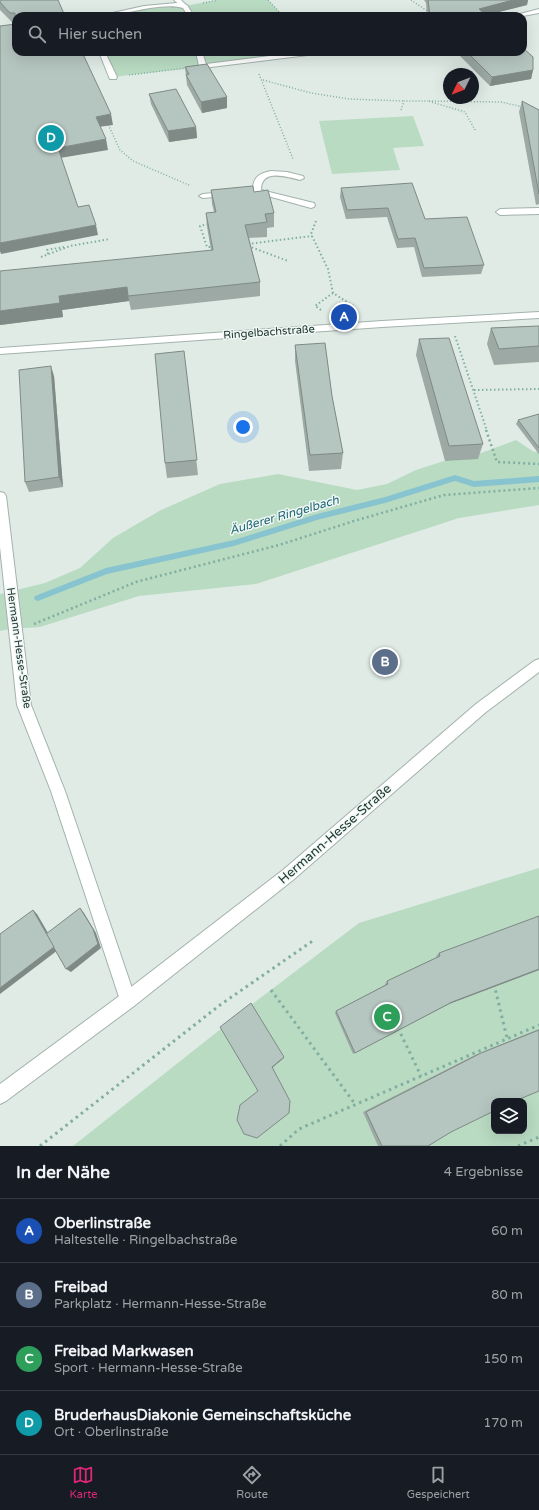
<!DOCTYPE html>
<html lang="de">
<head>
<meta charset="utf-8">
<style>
  body { margin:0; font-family:"Varela Round",sans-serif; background:#242831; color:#f1f3f6 }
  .controls { position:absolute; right:12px; bottom:12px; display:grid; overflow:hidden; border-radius:8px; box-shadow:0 4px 16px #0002 }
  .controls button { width:36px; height:36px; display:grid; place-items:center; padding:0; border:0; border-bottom:1px solid #363941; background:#171b24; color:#f1f3f6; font:20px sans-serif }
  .compass { position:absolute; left:443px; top:68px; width:36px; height:36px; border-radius:50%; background:#171b24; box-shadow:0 4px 16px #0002; rotate:227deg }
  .you { position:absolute; left:243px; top:427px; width:14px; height:14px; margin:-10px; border:3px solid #fff; border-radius:50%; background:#1a73e8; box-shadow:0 0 0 6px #1a73e833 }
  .badge { display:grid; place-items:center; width:26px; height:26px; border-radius:50%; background:#db2777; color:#fff; font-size:13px; font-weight:700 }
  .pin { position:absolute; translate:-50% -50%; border:2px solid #fff; box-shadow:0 1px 4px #0006 }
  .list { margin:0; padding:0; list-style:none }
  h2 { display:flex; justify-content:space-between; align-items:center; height:52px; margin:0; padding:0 16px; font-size:17px }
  h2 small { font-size:13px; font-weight:400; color:#9ea1a6 }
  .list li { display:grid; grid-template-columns:26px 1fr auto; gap:12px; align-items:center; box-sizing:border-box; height:64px; padding:0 16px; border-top:1px solid #363941 }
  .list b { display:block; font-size:15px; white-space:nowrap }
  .list p { margin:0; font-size:13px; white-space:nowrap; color:#9ea1a6 }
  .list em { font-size:13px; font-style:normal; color:#9ea1a6 }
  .icon { flex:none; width:22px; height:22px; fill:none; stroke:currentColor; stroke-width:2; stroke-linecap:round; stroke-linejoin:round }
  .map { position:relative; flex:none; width:539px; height:1146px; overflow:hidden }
  .search { position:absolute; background:#171b24; box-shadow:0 4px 16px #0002; left:12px; right:12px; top:12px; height:44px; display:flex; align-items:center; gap:10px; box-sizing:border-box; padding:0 14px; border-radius:12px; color:#9ea1a6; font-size:15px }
  .sheet { height:308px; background:#171b24 }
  nav { display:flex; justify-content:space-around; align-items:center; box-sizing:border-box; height:56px; border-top:1px solid #363941; background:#171b24; font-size:11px; color:#9ea1a6 }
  nav a { display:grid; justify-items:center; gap:2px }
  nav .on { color:#db2777 }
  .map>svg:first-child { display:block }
  .green { fill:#b9dbc2; fill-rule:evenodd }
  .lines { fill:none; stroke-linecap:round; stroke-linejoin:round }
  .stream { fill:#88c4cf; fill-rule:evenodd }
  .service-casing { stroke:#a3b2ad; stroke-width:2 }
  .minor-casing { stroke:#a3b2ad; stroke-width:2 }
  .path-far3 { stroke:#81aea0; stroke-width:1.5; stroke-dasharray:1 2; stroke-linecap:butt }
  .path-far2 { stroke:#81aea0; stroke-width:2; stroke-dasharray:1.5 2.5; stroke-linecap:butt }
  .path-far1 { stroke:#81aea0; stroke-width:2.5; stroke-dasharray:2 3; stroke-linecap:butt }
  .path { stroke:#81aea0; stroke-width:3; stroke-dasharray:2.5 4; stroke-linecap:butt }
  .service { fill:#fff; fill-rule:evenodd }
  .minor { fill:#fff; fill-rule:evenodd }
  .wall { fill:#9ca9a4 }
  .shaded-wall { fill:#7f8a86 }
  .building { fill:#b5c5bf; stroke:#7f8a86 }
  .labels { text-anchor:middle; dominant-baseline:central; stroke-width:3; stroke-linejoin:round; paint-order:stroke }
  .street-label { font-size:11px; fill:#213a34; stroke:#f0f7f4 }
  .water-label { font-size:12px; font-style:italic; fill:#1d6675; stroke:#f0f7f4 }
  .near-street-label { font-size:13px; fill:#213a34; stroke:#f0f7f4 }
</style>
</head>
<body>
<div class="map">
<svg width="539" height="1146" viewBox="0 0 539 1146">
  <rect width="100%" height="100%" fill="#e0ebe6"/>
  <g class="green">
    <polygon points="218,0 268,0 283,16 102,16 168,4 184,6"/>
    <polygon points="102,52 267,52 270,59 113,77"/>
    <polygon points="413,116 424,146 393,148 400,170 332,174 319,121"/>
    <polygon points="516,440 534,452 539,451 539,505 459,518 256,584 139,596 40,627 10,629 0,631 0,594 45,583 80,568 113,538 161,510 220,484 278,474 357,490 387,484 416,470 444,461 481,453"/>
    <path d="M 539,868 L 539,1146 L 73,1146 L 251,1005 L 359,923 ZM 494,1101 L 524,1101 L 524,1131 L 494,1131 Z"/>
  </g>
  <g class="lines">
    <polygon class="stream" points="455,475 474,481 539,476 539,482 474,487 455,481 385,503 317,520 234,546 107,574 38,601 35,600 34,598 35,596 106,568 234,540 317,514 385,497"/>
    <g class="service-casing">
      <g id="service">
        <polygon points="174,0 181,0 187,6 182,7"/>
        <polygon points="99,52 105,52 117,77 116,79 110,79 109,77"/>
        <path d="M 271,171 L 287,172 L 303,176 L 304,178 L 300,180 C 287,177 261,168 261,190 L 314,203 L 315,205 L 314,207 L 311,208 L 257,193 L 203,198 L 199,196 L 203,194 L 253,189 C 253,177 260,173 271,171 Z"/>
        <polygon points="539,208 539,214 500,215 496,212 500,209"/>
        <polygon points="0,492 4,493 6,496 31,705 65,791 136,1000 134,1006 128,1008 122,1006 120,1000 51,791 17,705 0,547"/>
      </g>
    </g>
    <g class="minor-casing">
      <g id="minor">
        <path d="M 177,3 L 187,5 L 194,16 L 188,16 L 183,8 C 162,1 123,16 99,16 L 144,6 Z"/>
        <polygon points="539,9 539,13 523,16 512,16"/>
        <polygon points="196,52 202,52 206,64 301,52 319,52 316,54 203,68 199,66"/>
        <polygon points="539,312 539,318 382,327 0,354 0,348 382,321"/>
        <polygon points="539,659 539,672 486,712 293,880 134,1006 6,1101 0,1104 0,1084 122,994 283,870 476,704 534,661"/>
      </g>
    </g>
    <g class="path-far3">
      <polyline points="268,0 283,16"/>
      <polyline points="411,0 435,16"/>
      <polyline points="203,3 218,0"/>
      <polyline points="259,74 293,159"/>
      <polyline points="129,75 186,68"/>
      <polyline points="263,80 311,93 349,99 404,101"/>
      <polyline points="401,110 404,101 428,101"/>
      <polyline points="107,122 120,150 133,161 191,186"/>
      <polyline points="475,130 465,112 428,101 501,102 523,107"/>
    </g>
    <g class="path-far2">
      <polyline points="316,221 311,234 328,269 333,293 355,307 353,308"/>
      <polyline points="208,224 200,226 207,247 214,247"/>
      <polyline points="248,244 312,236"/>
      <polyline points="248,246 288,261"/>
      <polyline points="48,254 47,250 64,247"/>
      <polyline points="41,257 70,246 110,239"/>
      <polyline points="321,310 315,306 333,293"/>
      <polyline points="455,336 487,431"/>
      <polyline points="474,390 539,389"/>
    </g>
    <g class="path-far1">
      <polyline points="486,430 497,462 539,464"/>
      <polyline points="34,624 136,582 279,545 354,521 444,495 539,488"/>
    </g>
    <g class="path">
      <polyline points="494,984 507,1038"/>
      <polyline points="271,990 355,1104"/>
      <polyline points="398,1028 421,1076"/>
      <polyline points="40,1146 220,1005 314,940"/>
      <polyline points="280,1146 299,1129 539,1025"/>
      <polyline points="518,1146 539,1137"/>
    </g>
    <use href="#service" class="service"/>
    <use href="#minor" class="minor"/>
  </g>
  <g class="wall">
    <polygon points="0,0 65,16 16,16 16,23 13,23 0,10"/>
    <polygon points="424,0 528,0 527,5 486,15 487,16 427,16 426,3"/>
    <polygon points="456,52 523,52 533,70 531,79 490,86"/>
    <polygon points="185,67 227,108 202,113 187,85"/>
    <polygon points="149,94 196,127 197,138 169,142 151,104"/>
    <polygon points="522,101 539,110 539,204 536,205 519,112"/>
    <polygon points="341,188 425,219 484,265 481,274 422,277 414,247 397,248 387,217 346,219 340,197"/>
    <polygon points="211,190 254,192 274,213 274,227 267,228 267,237 249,238 260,282 260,296 131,310 129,301 62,310 63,317 0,325 211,250 207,227 206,213 214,212 212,204"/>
    <polygon points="539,326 539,362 494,365 487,344 491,328"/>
    <polygon points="419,339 483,444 478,459 445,461 416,355"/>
    <polygon points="295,345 332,396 343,453 341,469 309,471 295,361"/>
    <polygon points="184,351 198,475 167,478 165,463"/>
    <polygon points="54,376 63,487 29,492 25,482"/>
    <polygon points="539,414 539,454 516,424 518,420"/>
    <polygon points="539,916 539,970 449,1004 353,1054 335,1013 336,1011 385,985 385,984 387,981 437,957 436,956 439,953"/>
    <polygon points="539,1029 494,1101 451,1132 428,1146 378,1146 363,1112 475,1055"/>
  </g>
  <g class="shaded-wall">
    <polygon points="513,0 528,0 527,5 483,16 479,9"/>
    <polygon points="533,70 531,79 490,86 492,77"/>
    <polygon points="227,97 227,108 202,113 201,102"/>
    <polygon points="111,114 113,125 98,127 96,117"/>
    <polygon points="196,127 197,138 169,142 168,131"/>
    <polygon points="106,139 108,150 60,158 58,148"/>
    <polygon points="96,225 98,235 1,254 0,251 0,243"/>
    <polygon points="127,287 129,301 62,310 63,317 0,325 0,311 59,296"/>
    <polygon points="51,366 54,376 63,487 59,477"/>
    <polygon points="80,908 84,913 96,933 101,948 71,972 66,969"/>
    <polygon points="33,910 37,914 58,950 0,994 0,988"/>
    <polygon points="539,969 539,970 449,1004 353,1054 452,1002"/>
    <polygon points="284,1057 284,1058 272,1068 272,1067"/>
  </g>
  <g class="building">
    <polygon points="0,0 58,0 65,16 16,16 16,19 15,18 15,13 10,13 0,2"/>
    <polygon points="428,0 513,0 479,9 487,16 430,16"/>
    <polygon points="16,24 16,52 82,52 111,114 96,117 106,139 58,148 78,207 89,205 96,225 0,243 0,26"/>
    <polygon points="523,48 533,57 533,70 492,77 467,52 523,52"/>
    <polygon points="207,64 227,97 201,102 186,75 189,74 185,67"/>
    <polygon points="176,89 196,127 168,131 149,94"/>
    <polygon points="522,101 539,110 539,194"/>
    <polygon points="412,183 425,219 467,217 484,265 424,268 415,238 398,239 388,208 347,210 341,188"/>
    <polygon points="253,186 254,192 268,190 274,213 265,214 267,222 245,225 260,282 128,296 127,287 59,296 60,303 0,311 0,271 213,250 206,213 216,212 211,190"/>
    <polygon points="539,326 539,346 499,349 491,328"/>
    <polygon points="449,338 483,444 449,446 419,339"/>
    <polygon points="325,343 332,396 343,453 310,455 295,345"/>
    <polygon points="184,351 197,460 165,463 155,354"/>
    <polygon points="51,366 59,477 25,482 19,370"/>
    <polygon points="539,414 539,448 518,420"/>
    <polygon points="80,908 93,929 98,944 66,969 46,934"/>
    <polygon points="33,910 54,947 0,988 0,934"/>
    <polygon points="539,916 539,969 452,1002 355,1053 336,1011 388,984 387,981 440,956 439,953"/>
    <polygon points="251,1003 284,1057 272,1067 290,1101 289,1113 257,1138 244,1134 237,1120 240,1105 258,1091 220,1027"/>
    <polygon points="539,1030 539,1091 515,1101 494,1101 494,1111 451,1132 428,1146 382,1146 366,1112 481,1053"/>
  </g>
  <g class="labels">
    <g class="street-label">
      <text transform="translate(269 332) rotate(-4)">Ringelbachstraße</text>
      <text transform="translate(19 648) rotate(82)">Hermann-Hesse-Straße</text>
    </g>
    <g class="water-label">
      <text transform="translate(284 515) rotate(-16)">Äußerer Ringelbach</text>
    </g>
    <g class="near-street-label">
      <text transform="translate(335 834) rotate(-41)">Hermann-Hesse-Straße</text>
    </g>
  </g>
</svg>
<div class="controls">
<button><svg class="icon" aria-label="layers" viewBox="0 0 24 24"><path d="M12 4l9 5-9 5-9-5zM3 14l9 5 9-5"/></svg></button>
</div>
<svg class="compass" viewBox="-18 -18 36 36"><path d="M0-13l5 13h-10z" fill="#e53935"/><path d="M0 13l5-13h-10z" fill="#9ea1a6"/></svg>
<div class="you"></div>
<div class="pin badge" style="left:344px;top:317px;background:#1a4fb4">A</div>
<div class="pin badge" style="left:385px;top:662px;background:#5c6f8a">B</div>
<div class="pin badge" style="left:387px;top:1017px;background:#2e9e5b">C</div>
<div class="pin badge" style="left:51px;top:138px;background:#0f9aa8">D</div>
<div class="search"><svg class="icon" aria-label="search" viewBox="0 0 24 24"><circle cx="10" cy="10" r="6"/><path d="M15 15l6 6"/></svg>Hier suchen</div>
</div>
<section class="sheet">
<h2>In der Nähe<small>4 Ergebnisse</small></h2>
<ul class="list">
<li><span class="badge" style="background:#1a4fb4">A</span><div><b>Oberlinstraße</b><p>Haltestelle · Ringelbachstraße</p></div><em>60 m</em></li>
<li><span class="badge" style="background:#5c6f8a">B</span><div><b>Freibad</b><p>Parkplatz · Hermann-Hesse-Straße</p></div><em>80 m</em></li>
<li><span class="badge" style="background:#2e9e5b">C</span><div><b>Freibad Markwasen</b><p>Sport · Hermann-Hesse-Straße</p></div><em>150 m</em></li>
<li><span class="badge" style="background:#0f9aa8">D</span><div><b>BruderhausDiakonie Gemeinschaftsküche</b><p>Ort · Oberlinstraße</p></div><em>170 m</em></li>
</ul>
</section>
<nav>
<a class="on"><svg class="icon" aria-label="map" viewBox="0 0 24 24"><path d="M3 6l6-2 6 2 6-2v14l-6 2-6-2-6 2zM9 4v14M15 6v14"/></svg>Karte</a>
<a><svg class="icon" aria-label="directions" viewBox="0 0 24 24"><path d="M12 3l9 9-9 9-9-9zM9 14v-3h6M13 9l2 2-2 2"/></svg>Route</a>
<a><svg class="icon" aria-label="saved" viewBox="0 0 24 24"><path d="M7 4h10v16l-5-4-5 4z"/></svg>Gespeichert</a>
</nav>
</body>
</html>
